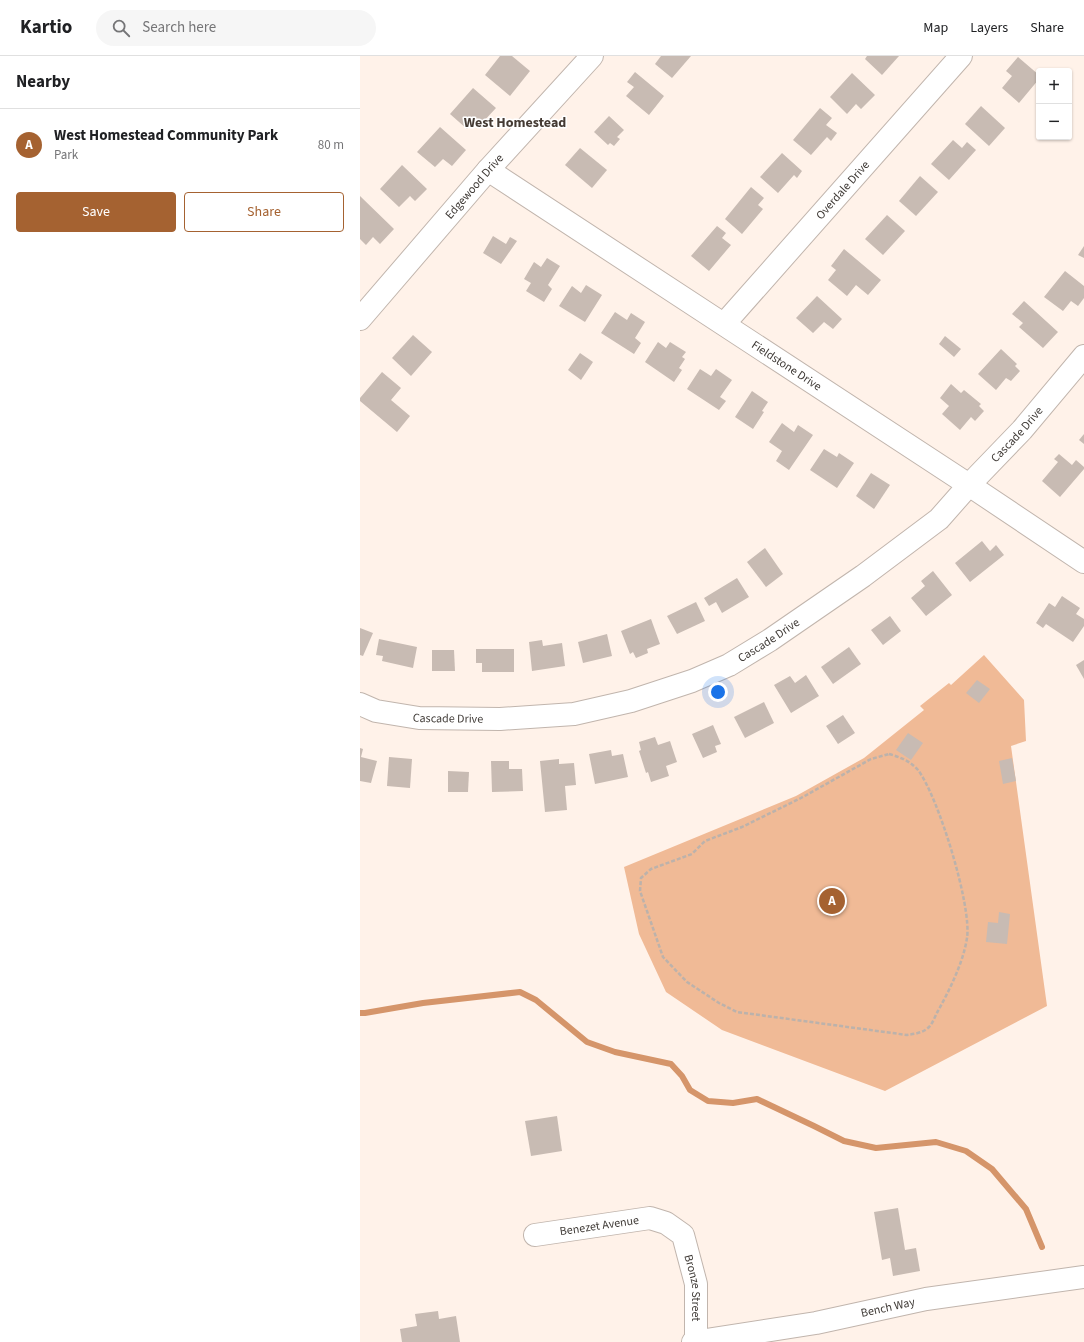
<!DOCTYPE html>
<html lang="en">
<head>
<meta charset="utf-8">
<style>
  body { margin:0; font-family:"Source Sans 3",sans-serif; background:#f6f6f6; color:#202124 }
  .controls { position:absolute; right:12px; top:12px; display:grid; overflow:hidden; border-radius:4px; box-shadow:0 1px 3px #0004 }
  .controls button { width:36px; height:36px; display:grid; place-items:center; padding:0; border:0; border-bottom:1px solid #e0e0e0; background:#fff; color:#202124; font:20px sans-serif }
  .you { position:absolute; left:358px; top:636px; width:14px; height:14px; margin:-10px; border:3px solid #fff; border-radius:50%; background:#1a73e8; box-shadow:0 0 0 6px #1a73e833 }
  .badge { display:grid; place-items:center; width:26px; height:26px; border-radius:50%; background:#a56231; color:#fff; font-size:13px; font-weight:700 }
  .pin { position:absolute; translate:-50% -50%; border:2px solid #fff; box-shadow:0 1px 4px #0006 }
  .list { margin:0; padding:0; list-style:none }
  h2 { display:flex; justify-content:space-between; align-items:center; height:52px; margin:0; padding:0 16px; font-size:17px }
  h2 small { font-size:13px; font-weight:400; color:#757577 }
  .list li { display:grid; grid-template-columns:26px 1fr auto; gap:12px; align-items:center; box-sizing:border-box; height:72px; padding:0 16px; border-top:1px solid #e0e0e0 }
  .list b { display:block; font-size:15px; white-space:nowrap }
  .list p { margin:0; font-size:13px; white-space:nowrap; color:#757577 }
  .list em { font-size:13px; font-style:normal; color:#757577 }
  .actions { display:flex; gap:8px; padding:12px 16px }
  .actions a { flex:1; padding:9px 0; border:1px solid #a56231; border-radius:4px; text-align:center; font-size:14px; color:#a56231 }
  .actions .main { background:#a56231; color:#fff }
  .icon { flex:none; width:22px; height:22px; fill:none; stroke:currentColor; stroke-width:2; stroke-linecap:round; stroke-linejoin:round }
  .map { position:relative; flex:none; width:724px; height:1286px; overflow:hidden }
  header { display:flex; align-items:center; gap:24px; box-sizing:border-box; height:56px; padding:0 20px; background:#fff; border-bottom:1px solid #e0e0e0 }
  header strong { font-size:19px }
  nav { display:flex; gap:22px; margin-inline-start:auto; font-size:14px }
  .search { width:280px; height:36px; background:#f6f6f6; display:flex; align-items:center; gap:10px; box-sizing:border-box; padding:0 14px; border-radius:22px; color:#757577; font-size:15px }
  main { display:flex }
  aside { flex:1; background:#fff }
  .map>svg:first-child { display:block }
  .green { fill:#f0ba96 }
  .lines { fill:none; stroke-linecap:round; stroke-linejoin:round }
  .stream { stroke:#d5956a; stroke-width:6 }
  .building { fill:#c8bbb3 }
  .minor-casing { stroke:#c1b5ad; stroke-width:24 }
  .path { stroke:#bcb2ab; stroke-width:2.5; stroke-dasharray:4 2; stroke-linecap:butt }
  .minor { stroke:#fff; stroke-width:22 }
  .labels { text-anchor:middle; dominant-baseline:central; stroke-width:3; stroke-linejoin:round; paint-order:stroke }
  .street-label { font-size:12px; fill:#3f3a36; stroke:#fff }
  .quarter-label { font-size:14px; font-weight:bold; fill:#443a33; stroke:#fff }
</style>
</head>
<body>
<header>
<strong>Kartio</strong>
<div class="search"><svg class="icon" aria-label="search" viewBox="0 0 24 24"><circle cx="10" cy="10" r="6"/><path d="M15 15l6 6"/></svg>Search here</div>
<nav><a>Map</a><a>Layers</a><a>Share</a></nav>
</header>
<main>
<aside>
<h2>Nearby<small></small></h2>
<ul class="list">
<li><span class="badge">A</span><div><b>West Homestead Community Park</b><p>Park</p></div><em>80 m</em></li>
</ul>
<div class="actions"><a class="main">Save</a><a>Share</a></div>
</aside>
<div class="map">
<svg width="724" height="1286" viewBox="0 0 724 1286">
  <rect width="100%" height="100%" fill="#fff2e9"/>
  <polygon class="green" points="624,599 664,644 666,685 651,690 687,950 525,1035 362,974 306,936 279,878 264,811 436,740 504,702 564,654 560,650 589,627 591,629"/>
  <g class="lines">
    <polyline class="stream" points="0,957 5,957 63,947 160,936 176,944 227,986 255,996 311,1008 322,1020 330,1034 348,1045 373,1047 397,1043 454,1070 484,1085 516,1092 576,1086 606,1095 632,1113 666,1153 682,1191"/>
  </g>
  <g class="building">
    <polygon points="140,0 152,0 170,15 150,40 125,19"/>
    <polygon points="301,0 331,0 312,22 295,8"/>
    <polygon points="507,0 539,0 522,19 505,3"/>
    <polygon points="658,1 679,19 679,23 659,47 642,32 652,20 646,15"/>
    <polygon points="275,16 304,40 289,59 266,40 274,31 267,26"/>
    <polygon points="492,17 515,39 501,53 496,48 487,58 470,41"/>
    <polygon points="113,32 136,52 122,67 117,62 107,73 90,58"/>
    <polygon points="621,50 645,72 629,90 605,68"/>
    <polygon points="460,52 472,62 466,69 477,77 471,85 467,81 451,99 433,84"/>
    <polygon points="249,60 264,74 257,81 260,83 254,90 250,87 248,89 234,76"/>
    <polygon points="80,71 106,94 92,110 83,103 75,111 57,96"/>
    <polygon points="593,84 602,92 607,86 616,94 589,124 571,108"/>
    <polygon points="220,92 247,114 232,132 205,109"/>
    <polygon points="422,97 442,115 437,122 434,119 418,137 400,121"/>
    <polygon points="42,109 67,133 55,145 50,140 39,151 20,133"/>
    <polygon points="560,120 578,136 556,160 539,145"/>
    <polygon points="391,131 404,142 398,149 403,153 382,178 365,163"/>
    <polygon points="0,140 34,173 20,188 13,181 6,189 0,183"/>
    <polygon points="527,159 545,175 523,199 505,183"/>
    <polygon points="357,170 366,177 362,182 371,189 349,215 331,200"/>
    <polygon points="133,180 146,188 150,181 157,185 141,208 123,197"/>
    <polygon points="724,190 724,202 718,199"/>
    <polygon points="484,193 521,224 508,239 496,229 487,240 468,224 476,214 471,210"/>
    <polygon points="187,202 200,210 188,229 192,233 184,246 166,235 171,227 164,223 174,206 181,211"/>
    <polygon points="705,215 724,230 724,242 718,250 711,245 703,255 684,241"/>
    <polygon points="226,229 242,239 225,266 199,250 212,230 221,237"/>
    <polygon points="457,240 482,263 473,273 464,266 453,277 436,262"/>
    <polygon points="664,245 698,276 683,292 659,271 663,267 652,258"/>
    <polygon points="255,256 267,264 271,257 285,266 275,282 281,287 274,298 241,277"/>
    <polygon points="53,279 72,296 51,320 32,302"/>
    <polygon points="585,280 601,293 594,301 579,288"/>
    <polygon points="298,286 306,292 310,286 326,296 322,301 325,303 319,312 322,314 314,326 285,306"/>
    <polygon points="641,293 657,308 655,310 660,315 651,325 646,322 636,334 618,318"/>
    <polygon points="220,297 233,306 221,324 208,314"/>
    <polygon points="340,313 351,320 356,313 372,324 360,341 366,345 359,354 327,333"/>
    <polygon points="22,316 41,332 31,344 50,360 37,376 0,345 0,342"/>
    <polygon points="591,328 601,337 604,334 621,348 619,350 624,355 615,365 611,361 600,374 582,358 589,350 580,342"/>
    <polygon points="392,335 408,346 402,355 404,356 393,373 375,361"/>
    <polygon points="422,367 434,376 438,369 453,379 429,414 416,405 422,395 409,386"/>
    <polygon points="724,378 724,388 719,384"/>
    <polygon points="464,393 477,401 479,397 494,407 477,432 450,414"/>
    <polygon points="699,398 712,409 716,404 724,411 724,413 700,441 682,425 698,406 694,403"/>
    <polygon points="511,417 530,429 514,453 496,440"/>
    <polygon points="622,485 630,495 636,489 644,499 610,526 595,507"/>
    <polygon points="405,492 423,518 406,531 387,506"/>
    <polygon points="573,515 592,539 566,560 551,542 565,530 561,525"/>
    <polygon points="377,522 389,541 362,557 356,546 349,550 344,542"/>
    <polygon points="702,540 720,552 716,558 724,563 724,570 713,586 686,568 683,572 676,567 689,547 695,551"/>
    <polygon points="336,546 345,565 317,578 307,560"/>
    <polygon points="530,560 541,575 523,589 511,574"/>
    <polygon points="291,563 300,588 287,593 288,597 276,602 273,596 270,598 261,575"/>
    <polygon points="0,572 13,577 3,600 0,599"/>
    <polygon points="247,578 252,600 223,607 218,586"/>
    <polygon points="19,583 57,591 53,612 22,605 23,600 16,599"/>
    <polygon points="182,584 183,590 202,587 205,610 172,615 169,586"/>
    <polygon points="489,591 501,608 473,628 461,611"/>
    <polygon points="116,593 154,593 154,616 122,616 122,607 116,607"/>
    <polygon points="72,594 94,594 95,615 72,615"/>
    <polygon points="724,604 724,623 716,609"/>
    <polygon points="446,619 459,640 431,657 414,629 430,620 435,627"/>
    <polygon points="617,624 630,633 619,647 606,637"/>
    <polygon points="404,646 414,667 385,682 374,661"/>
    <polygon points="483,659 495,677 478,688 466,670"/>
    <polygon points="353,669 361,688 355,690 357,696 343,702 332,678"/>
    <polygon points="548,677 563,687 551,704 536,694"/>
    <polygon points="295,681 298,689 310,685 317,706 306,710 309,720 291,726 288,716 286,717 279,695 281,694 279,686"/>
    <polygon points="0,692 3,693 1,701 17,705 11,727 0,725"/>
    <polygon points="251,694 252,700 263,698 268,721 235,728 229,698"/>
    <polygon points="29,701 52,703 50,732 27,730"/>
    <polygon points="652,702 656,725 643,728 639,705"/>
    <polygon points="199,703 199,708 214,707 216,729 205,730 207,754 185,756 180,705"/>
    <polygon points="131,705 149,705 149,713 162,713 163,735 132,736"/>
    <polygon points="88,715 109,716 108,736 88,736"/>
    <polygon points="639,856 650,858 647,888 626,886 628,866 638,867"/>
    <polygon points="197,1060 202,1095 171,1100 165,1065"/>
    <polygon points="538,1152 545,1194 556,1192 560,1215 533,1220 530,1202 522,1204 514,1156"/>
    <polygon points="78,1255 79,1263 96,1260 100,1286 42,1286 40,1273 57,1270 55,1258"/>
  </g>
  <g class="lines">
    <g class="minor-casing">
      <g id="minor">
        <path id="s1" d="M 128,114 L 609,429 L 724,506"/>
        <path id="s2" d="M 0,263 L 128,114 L 232,0"/>
        <path id="s3" d="M 364,268 L 601,0"/>
        <path id="s4" d="M 0,648 L 16,655 L 59,662 L 140,663 L 214,658 L 271,645 L 332,625 L 369,609 L 410,584 L 503,520 L 579,463 L 609,429 L 662,374 L 724,300"/>
        <path id="s5" d="M 175,1179 L 290,1162 L 306,1167 L 323,1179 L 336,1228 L 336,1286"/>
        <path id="s6" d="M 333,1286 L 456,1267 L 566,1243 L 724,1221"/>
      </g>
    </g>
    <path class="path" d="M 529,698 C 540,701 550,705 558,714 C 578,740 612,850 607,882 C 603,907 590,933 578,955 C 575,960 573,967 569,971 C 563,977 554,978 547,979 L 377,956 L 359,947 L 327,926 L 303,901 L 280,835 L 281,822 L 291,813 L 332,798 L 345,785 L 382,771 L 441,742 L 511,703 Z"/>
    <use href="#minor" class="minor"/>
  </g>
  <g class="labels">
    <g class="street-label">
      <text stroke="none"><textPath href="#s2" startOffset="175">Edgewood Drive</textPath></text>
      <text stroke="none"><textPath href="#s3" startOffset="179">Overdale Drive</textPath></text>
      <text stroke="none"><textPath href="#s1" startOffset="357">Fieldstone Drive</textPath></text>
      <text stroke="none"><textPath href="#s4" startOffset="750">Cascade Drive</textPath></text>
      <text stroke="none"><textPath href="#s4" startOffset="426">Cascade Drive</textPath></text>
      <text stroke="none"><textPath href="#s4" startOffset="90">Cascade Drive</textPath></text>
      <text stroke="none"><textPath href="#s5" startOffset="65">Benezet Avenue</textPath></text>
      <text stroke="none"><textPath href="#s5" startOffset="208">Bronze Street</textPath></text>
      <text stroke="none"><textPath href="#s6" startOffset="198">Bench Way</textPath></text>
    </g>
    <g class="quarter-label">
      <text x="155" y="67">West Homestead</text>
    </g>
  </g>
</svg>
<div class="controls">
<button>+</button>
<button>−</button>
</div>
<div class="you"></div>
<div class="pin badge" style="left:472px;top:845px">A</div>
</div>
</main>
</body>
</html>
